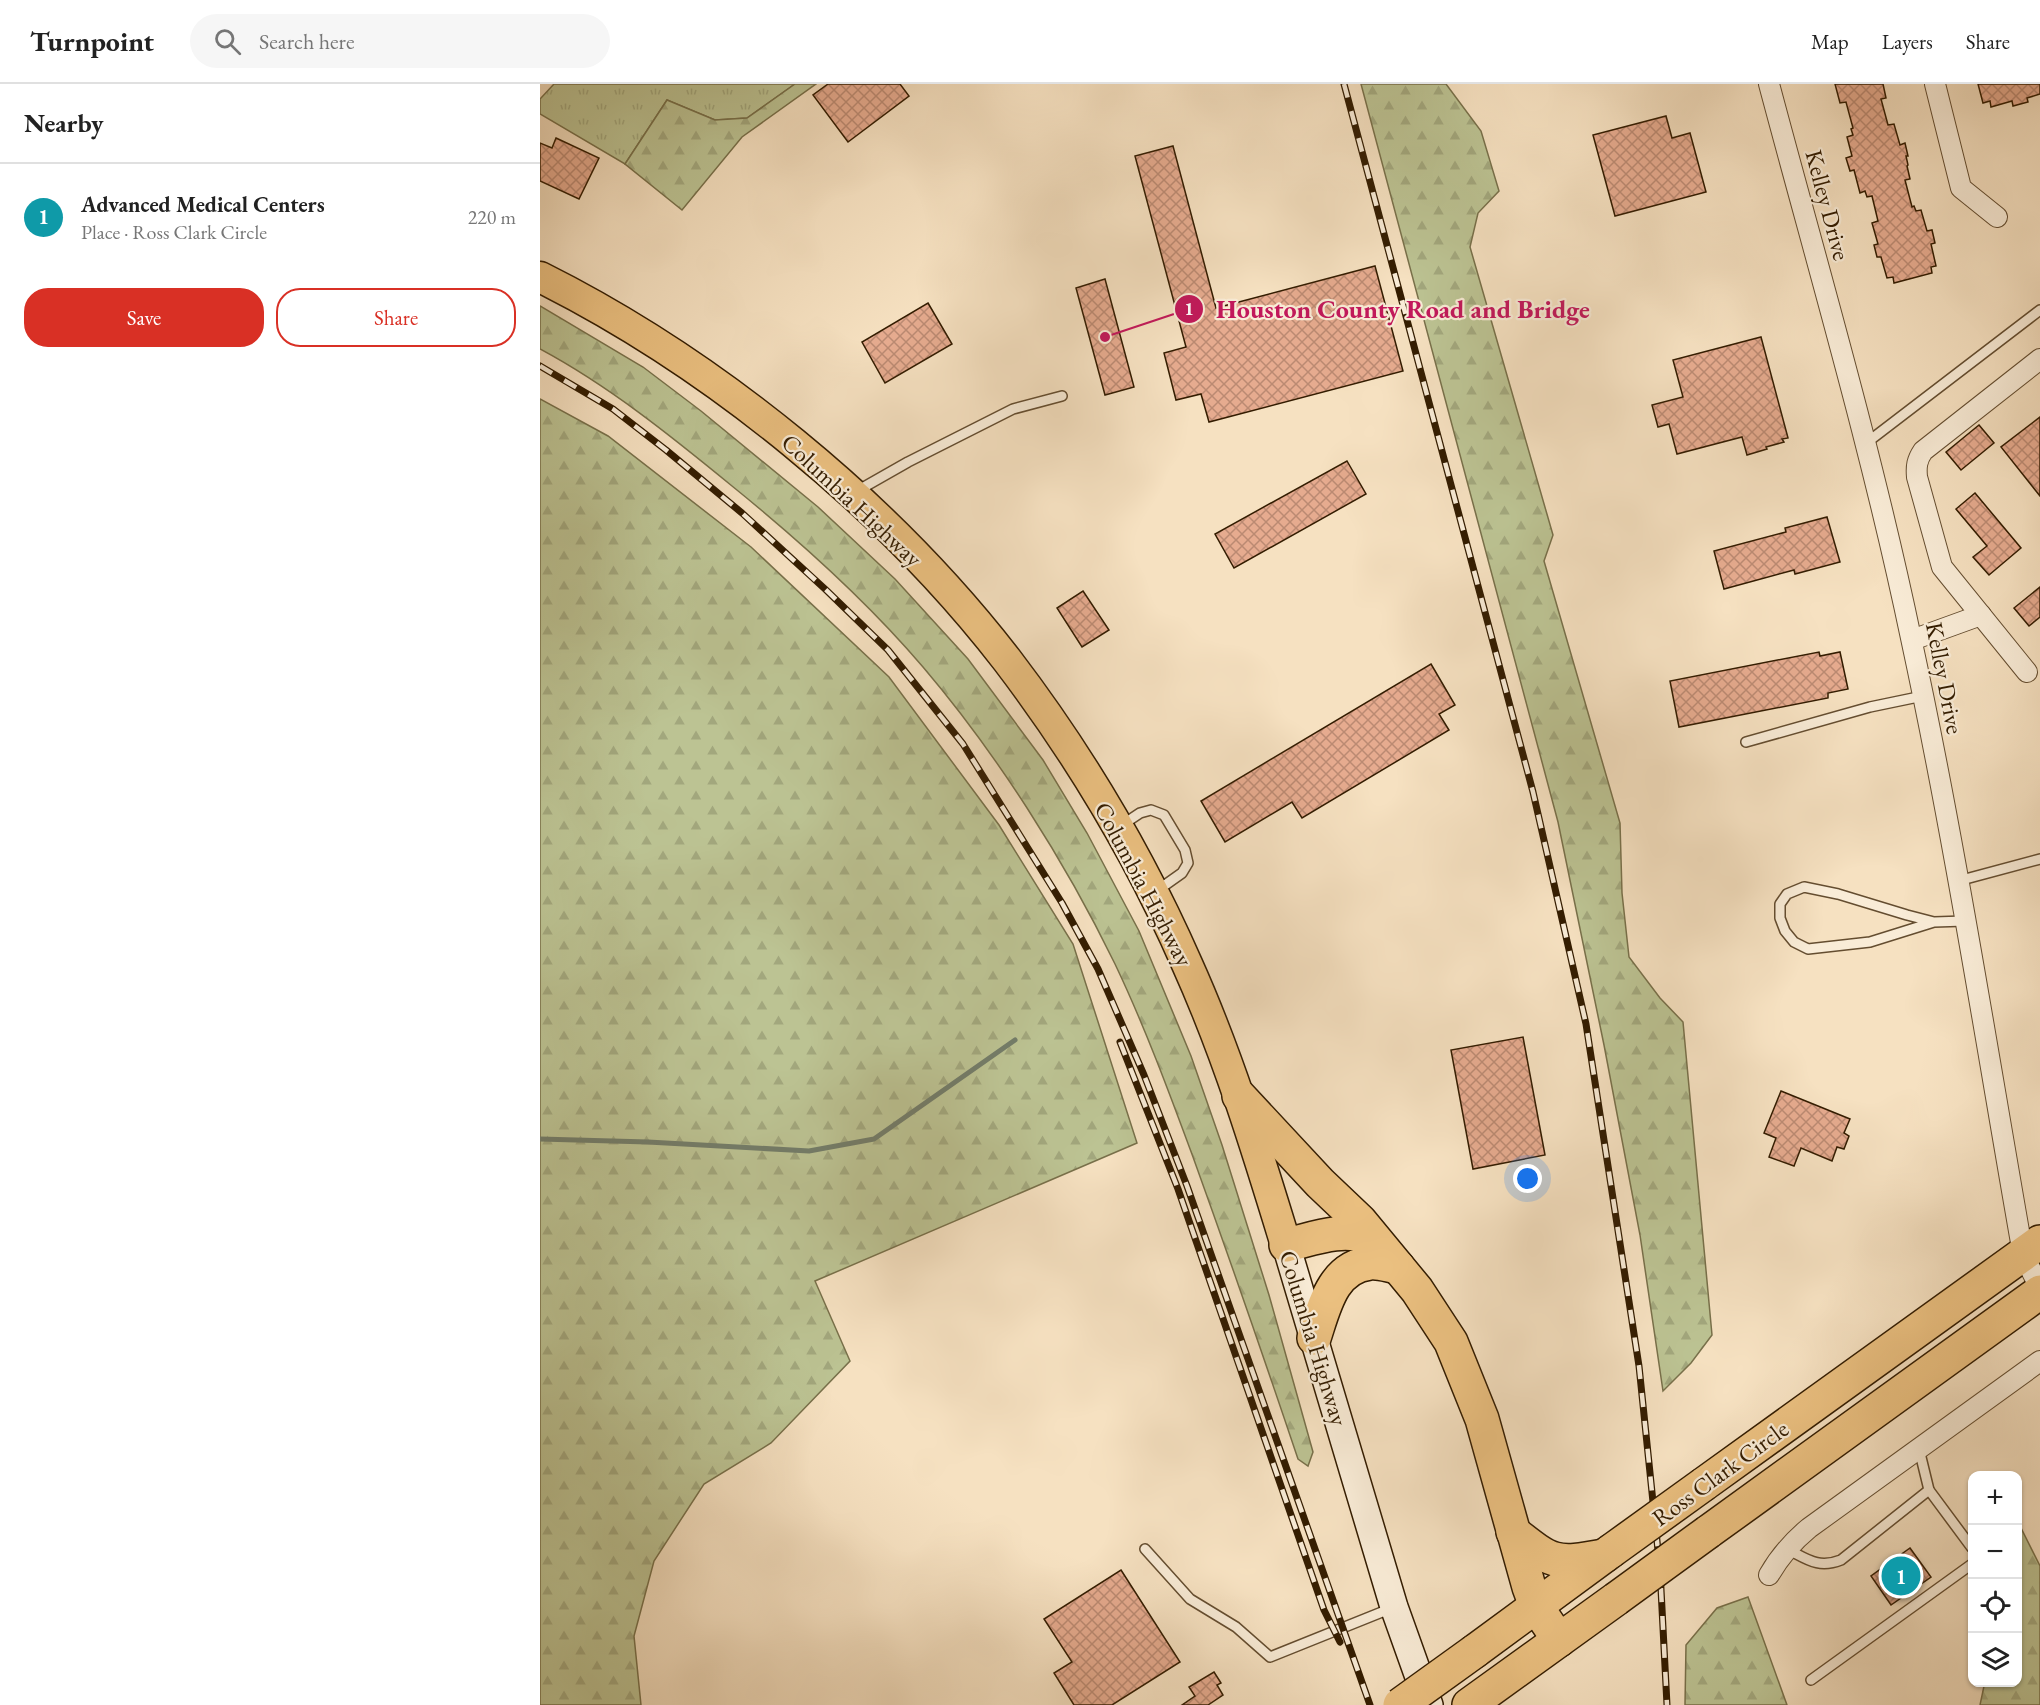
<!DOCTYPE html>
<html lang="en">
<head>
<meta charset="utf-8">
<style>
  body { margin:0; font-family:"EB Garamond",serif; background:#f6f6f6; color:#222 }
  .controls { position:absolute; right:18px; bottom:18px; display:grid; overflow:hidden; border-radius:12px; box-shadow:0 2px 4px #0004 }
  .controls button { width:54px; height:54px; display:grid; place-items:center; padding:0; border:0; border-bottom:2px solid #e0e0e0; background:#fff; color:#222; font:30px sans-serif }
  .you { position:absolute; left:988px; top:1095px; width:21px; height:21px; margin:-15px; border:4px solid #fff; border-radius:50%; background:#1a73e8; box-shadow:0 0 0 9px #1a73e833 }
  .badge { display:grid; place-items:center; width:39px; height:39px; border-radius:50%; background:#d93025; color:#fff; font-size:20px; font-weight:700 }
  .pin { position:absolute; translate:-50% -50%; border:3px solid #fff; box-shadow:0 2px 6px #0006 }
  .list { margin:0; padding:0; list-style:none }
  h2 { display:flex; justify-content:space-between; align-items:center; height:78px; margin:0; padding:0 24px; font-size:26px }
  h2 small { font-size:20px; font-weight:400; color:#767676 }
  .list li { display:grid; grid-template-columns:39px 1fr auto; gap:18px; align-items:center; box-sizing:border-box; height:108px; padding:0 24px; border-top:2px solid #e0e0e0 }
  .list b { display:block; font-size:22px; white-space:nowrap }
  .list p { margin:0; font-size:20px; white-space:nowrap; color:#767676 }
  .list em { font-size:20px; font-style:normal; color:#767676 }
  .actions { display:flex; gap:12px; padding:18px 24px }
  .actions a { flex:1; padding:14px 0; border:2px solid #d93025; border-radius:24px; text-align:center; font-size:21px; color:#d93025 }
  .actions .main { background:#d93025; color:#fff }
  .icon { flex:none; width:33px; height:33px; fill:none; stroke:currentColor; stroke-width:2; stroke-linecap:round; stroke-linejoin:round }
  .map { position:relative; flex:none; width:1500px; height:1621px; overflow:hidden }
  header { display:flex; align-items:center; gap:36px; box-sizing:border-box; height:84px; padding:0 30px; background:#fff; border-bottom:2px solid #e0e0e0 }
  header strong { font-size:28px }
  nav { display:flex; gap:33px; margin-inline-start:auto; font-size:21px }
  .search { width:420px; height:54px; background:#f6f6f6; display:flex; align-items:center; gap:15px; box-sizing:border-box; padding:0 21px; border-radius:33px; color:#767676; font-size:22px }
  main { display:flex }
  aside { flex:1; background:#fff }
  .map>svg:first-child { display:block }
  .grass { fill:url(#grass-tufts); stroke:#78704a; stroke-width:1.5 }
  .forest { fill:url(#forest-firs); stroke:#78704a; stroke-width:1.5 }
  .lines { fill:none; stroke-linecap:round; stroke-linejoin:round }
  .stream { stroke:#737d6a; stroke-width:5 }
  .building { fill:url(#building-cross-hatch); stroke:#331c00; stroke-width:1.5 }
  .service-casing { stroke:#644d30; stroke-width:12 }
  .minor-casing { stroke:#644d30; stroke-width:22 }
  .secondary-casing { stroke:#331c00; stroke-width:30 }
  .primary-casing { stroke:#331c00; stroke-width:33 }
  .trunk-casing { stroke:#331c00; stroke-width:36 }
  .service { stroke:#f9ecd7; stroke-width:9 }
  .minor { stroke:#f9ecd7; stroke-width:20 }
  .secondary { stroke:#f9ecd7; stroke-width:27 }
  .primary { stroke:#ebc080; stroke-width:30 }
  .trunk { stroke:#ebc080; stroke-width:33 }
  .rail-casing { stroke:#331c00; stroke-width:7 }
  .rail { stroke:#f9ecd7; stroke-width:4.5; stroke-dasharray:14; stroke-linecap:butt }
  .trunk-bridge-casing { stroke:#331c00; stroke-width:36; stroke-linecap:butt }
  .trunk-bridge { stroke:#ebc080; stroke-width:33 }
  .labels { text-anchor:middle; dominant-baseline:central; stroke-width:4.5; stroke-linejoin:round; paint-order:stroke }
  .street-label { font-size:24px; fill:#331c00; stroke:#f9ecd7 }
  .leader { fill:none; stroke:#c2185b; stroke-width:2 }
  .callout-dot { fill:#c2185b; stroke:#f9ecd7; stroke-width:2 }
  .mark-label { font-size:18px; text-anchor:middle; font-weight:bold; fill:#fff }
  .callout-label { font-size:26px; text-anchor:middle; font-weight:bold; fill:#c2185b; stroke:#f9ecd7; stroke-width:4.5; stroke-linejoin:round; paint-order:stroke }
</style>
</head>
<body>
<header>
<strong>Turnpoint</strong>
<div class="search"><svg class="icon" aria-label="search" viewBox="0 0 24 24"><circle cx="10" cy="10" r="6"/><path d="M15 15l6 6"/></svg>Search here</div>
<nav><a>Map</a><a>Layers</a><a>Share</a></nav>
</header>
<main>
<aside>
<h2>Nearby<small></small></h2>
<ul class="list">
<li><span class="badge" style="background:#0f9aa8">1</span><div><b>Advanced Medical Centers</b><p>Place · Ross Clark Circle</p></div><em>220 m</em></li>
</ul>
<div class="actions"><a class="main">Save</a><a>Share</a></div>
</aside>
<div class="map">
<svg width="1500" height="1621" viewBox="0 0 1500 1621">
  <defs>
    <pattern id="grass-tufts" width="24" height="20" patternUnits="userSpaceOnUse" patternTransform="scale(1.5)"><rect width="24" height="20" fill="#bcc393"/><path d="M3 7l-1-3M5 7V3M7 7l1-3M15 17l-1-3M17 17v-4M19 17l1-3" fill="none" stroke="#a2a77d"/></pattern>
    <pattern id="forest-firs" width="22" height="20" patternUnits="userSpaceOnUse" patternTransform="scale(1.5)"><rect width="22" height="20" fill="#bcc393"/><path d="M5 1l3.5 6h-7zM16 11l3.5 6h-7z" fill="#a2a77d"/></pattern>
    <pattern id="building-cross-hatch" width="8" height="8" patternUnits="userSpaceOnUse" patternTransform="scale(1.5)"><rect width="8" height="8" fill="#e6ab8f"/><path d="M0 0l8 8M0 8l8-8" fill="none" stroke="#bb8a72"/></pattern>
  </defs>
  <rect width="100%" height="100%" fill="#f6e1c1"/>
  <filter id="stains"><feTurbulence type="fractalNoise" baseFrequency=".00333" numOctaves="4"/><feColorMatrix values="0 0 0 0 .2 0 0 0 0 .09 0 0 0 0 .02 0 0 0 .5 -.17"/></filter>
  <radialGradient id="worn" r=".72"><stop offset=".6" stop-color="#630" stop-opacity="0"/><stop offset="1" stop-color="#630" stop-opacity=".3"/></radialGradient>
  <polygon class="grass" points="14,0 255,0 207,34 175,36 127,16 85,80 0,30 0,15"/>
  <g class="forest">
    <polygon points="255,0 276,0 202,53 142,126 85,80 127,16 175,36 207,34"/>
    <polygon points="821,0 906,0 941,47 959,107 938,129 930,163 1013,451 1004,477 1080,739 1082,809 1089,873 1120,914 1143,938 1172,1251 1151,1279 1123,1307 1100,1151 1064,961 1018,738"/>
    <path d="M 0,222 L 103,283 L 161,327 L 278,423 L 355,495 L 428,575 L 503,676 L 547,749 L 599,847 L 651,972 L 682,1061 L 729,1211 L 773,1368 L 768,1382 L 758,1375 C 724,1274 689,1173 653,1073 C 629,1008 605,943 575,880 C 525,777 457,670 383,583 C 326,516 260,457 192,402 C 131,352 69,302 0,265 Z"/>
    <polygon points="0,315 68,352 211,463 349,593 459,741 533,860 597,1059 275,1197 310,1277 231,1359 164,1400 114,1477 94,1552 101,1621 0,1621"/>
    <polygon points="1478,1438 1500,1482 1500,1621 1440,1621 1444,1602 1449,1599 1478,1598"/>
    <polygon points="1208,1513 1247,1621 1145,1621 1146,1561 1177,1524"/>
  </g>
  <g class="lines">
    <polyline class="stream" points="0,1055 108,1058 269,1067 334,1055 475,956"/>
  </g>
  <g class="building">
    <polygon points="288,0 360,0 369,12 308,58 273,11"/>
    <polygon points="1295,0 1343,0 1346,14 1341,15 1348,41 1354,40 1360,61 1365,59 1368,72 1366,72 1368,81 1367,82 1370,95 1365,96 1372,123 1374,122 1376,127 1381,126 1387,147 1392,146 1395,159 1391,160 1396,182 1391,183 1392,189 1354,199 1353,193 1347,194 1341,173 1337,173 1334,161 1338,160 1332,139 1338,137 1332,112 1327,113 1325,107 1320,109 1314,86 1310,87 1306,74 1312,72 1307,53 1313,51 1311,45 1313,44 1306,18 1300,19"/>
    <polygon points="1438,0 1500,0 1500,10 1487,14 1488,18 1473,22 1472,17 1451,23 1450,17 1443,19"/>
    <polygon points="1126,32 1132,54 1150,49 1166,108 1075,132 1053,51"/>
    <polygon points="16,54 59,74 39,115 0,97 0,59 12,64"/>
    <polygon points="633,62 676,224 835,182 863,287 669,338 661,310 636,316 624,269 646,263 595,72"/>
    <polygon points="565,195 594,303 565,311 536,204"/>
    <polygon points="388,219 412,260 345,299 322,258"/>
    <polygon points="1221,253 1248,354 1242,355 1244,358 1226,363 1227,365 1207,371 1202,353 1137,370 1129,340 1118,343 1112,321 1143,313 1133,276"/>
    <polygon points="1500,333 1500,412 1461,363"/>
    <polygon points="1439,341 1454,359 1421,386 1406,368"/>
    <polygon points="807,377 826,410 694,484 675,450"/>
    <polygon points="1435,409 1481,464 1449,491 1433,473 1447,462 1416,425"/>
    <polygon points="1287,433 1300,478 1255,490 1254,486 1184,505 1174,467 1246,448 1245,444"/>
    <polygon points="1500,503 1500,533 1489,542 1474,524"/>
    <polygon points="543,507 569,546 542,563 517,524"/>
    <polygon points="1279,568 1280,572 1300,568 1308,605 1288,609 1288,614 1139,643 1130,597"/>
    <polygon points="891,580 915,621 899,630 909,646 762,734 752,718 685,758 661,717"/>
    <polygon points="983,953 1005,1071 933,1085 911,966"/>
    <polygon points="1241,1007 1310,1035 1304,1049 1309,1052 1304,1065 1297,1063 1292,1077 1261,1064 1254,1082 1229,1073 1236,1054 1224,1049"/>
    <polygon points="1370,1464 1391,1493 1351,1521 1331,1492"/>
    <polygon points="581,1486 640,1578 572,1621 534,1621 514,1589 532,1578 504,1535"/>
    <polygon points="674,1588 681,1599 677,1601 683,1611 668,1621 642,1621 655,1612 649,1603"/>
  </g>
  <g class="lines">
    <g class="service-casing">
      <g id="service">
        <polyline points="1325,360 1500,226"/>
        <polyline points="317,407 368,378 473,325 522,312"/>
        <polyline points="1206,658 1330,623 1383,612"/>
        <polyline points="582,741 600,729 611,726 624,731 645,766 648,779 642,789 618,806"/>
        <polyline points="1418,797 1500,775"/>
        <polyline points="1394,838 1367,831 1298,810 1264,803 1247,810 1240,820 1240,834 1245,847 1254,858 1268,865 1330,858 1394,838 1425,837"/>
        <polyline points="1379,1365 1389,1406 1432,1464"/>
        <polyline points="605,1465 650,1515 696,1543 730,1573 852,1524"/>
        <path d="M 1247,1465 C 1267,1475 1278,1485 1301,1476 L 1389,1406"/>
        <polyline points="1271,1596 1432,1480"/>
      </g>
    </g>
    <g class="minor-casing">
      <g id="minor">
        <path d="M 1229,0 C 1278,184 1332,367 1371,554 C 1415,758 1447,965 1483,1170 L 1500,1204"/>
        <polyline points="1395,0 1421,104 1457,133"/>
        <polyline points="1372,556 1441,531"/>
        <path d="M 1487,588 L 1402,483 L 1377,393 C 1376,382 1377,376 1383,367 L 1500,275"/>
        <path d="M 1229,1491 C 1240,1472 1252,1458 1269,1444 L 1500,1277"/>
      </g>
    </g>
    <g class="secondary-casing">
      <polyline id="secondary" points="746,1161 854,1523 889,1621"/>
    </g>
    <g class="primary-casing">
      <path id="primary" d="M 0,193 C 174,280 348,422 467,576 C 538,669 600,773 647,880 C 688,971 717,1066 746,1161"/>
    </g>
    <g class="trunk-casing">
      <g id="trunk">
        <polyline points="699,1012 780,1099 820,1137 877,1206 911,1258 942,1335 989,1503 996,1522 1019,1556"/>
        <path d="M 746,1161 C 770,1156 802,1143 826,1153 C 831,1156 836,1161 841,1164"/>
        <path d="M 774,1254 C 784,1224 792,1183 830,1179 C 839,1178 850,1182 858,1183"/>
        <polyline points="1164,1400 1500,1158"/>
        <path d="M 973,1448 C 1012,1479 1015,1481 1064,1472"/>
        <polyline points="1168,1448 1500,1208"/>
        <polyline points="935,1567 1071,1467"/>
        <polyline points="929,1621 1076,1515"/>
      </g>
    </g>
    <use href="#service" class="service"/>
    <use href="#minor" class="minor"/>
    <use href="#secondary" class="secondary"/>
    <use href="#primary" class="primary"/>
    <use href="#trunk" class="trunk"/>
    <g class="rail-casing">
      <g id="rail">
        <polyline points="804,0 993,708 1046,940 1099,1282 1120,1486 1127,1621"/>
        <polyline points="0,282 73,325 126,366 202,429 285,505 348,566 423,660 522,819 558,885 604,991 647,1102 830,1621"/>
        <polyline points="580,958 638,1105 784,1526 800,1558"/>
      </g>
    </g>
    <use href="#rail" class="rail"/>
    <g class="trunk-bridge-casing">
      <g id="trunk-bridge">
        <polyline points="1071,1467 1164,1400"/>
        <polyline points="1076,1515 1168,1448"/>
        <polyline points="860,1621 935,1567"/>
      </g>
    </g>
    <use href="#trunk-bridge" class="trunk-bridge"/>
  </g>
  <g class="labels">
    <g class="street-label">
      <text transform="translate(1288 121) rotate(75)">Kelley Drive</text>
      <text transform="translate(312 416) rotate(43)">Columbia Highway</text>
      <text transform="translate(1405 594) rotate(79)">Kelley Drive</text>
      <text transform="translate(604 800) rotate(62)">Columbia Highway</text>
      <text transform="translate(774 1254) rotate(73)">Columbia Highway</text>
      <text transform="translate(1180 1389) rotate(-36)">Ross Clark Circle</text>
    </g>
  </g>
  <path class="leader" d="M565 253L649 225"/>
  <g class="callout-dot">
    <circle cx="565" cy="253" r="6"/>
    <circle cx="649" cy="225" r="15"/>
  </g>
  <g class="mark-label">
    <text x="649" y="231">1</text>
  </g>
  <g class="callout-label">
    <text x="863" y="234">Houston County Road and Bridge</text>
  </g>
  <rect width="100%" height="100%" filter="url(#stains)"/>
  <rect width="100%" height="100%" fill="url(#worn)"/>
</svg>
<div class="controls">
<button>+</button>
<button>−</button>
<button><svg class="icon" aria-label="locate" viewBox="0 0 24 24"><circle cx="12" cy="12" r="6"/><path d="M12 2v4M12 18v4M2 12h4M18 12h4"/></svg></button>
<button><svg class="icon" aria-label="layers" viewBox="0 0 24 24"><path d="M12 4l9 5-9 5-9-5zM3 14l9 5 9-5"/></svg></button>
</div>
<div class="you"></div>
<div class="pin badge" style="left:1361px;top:1492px;background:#0f9aa8">1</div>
</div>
</main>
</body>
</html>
